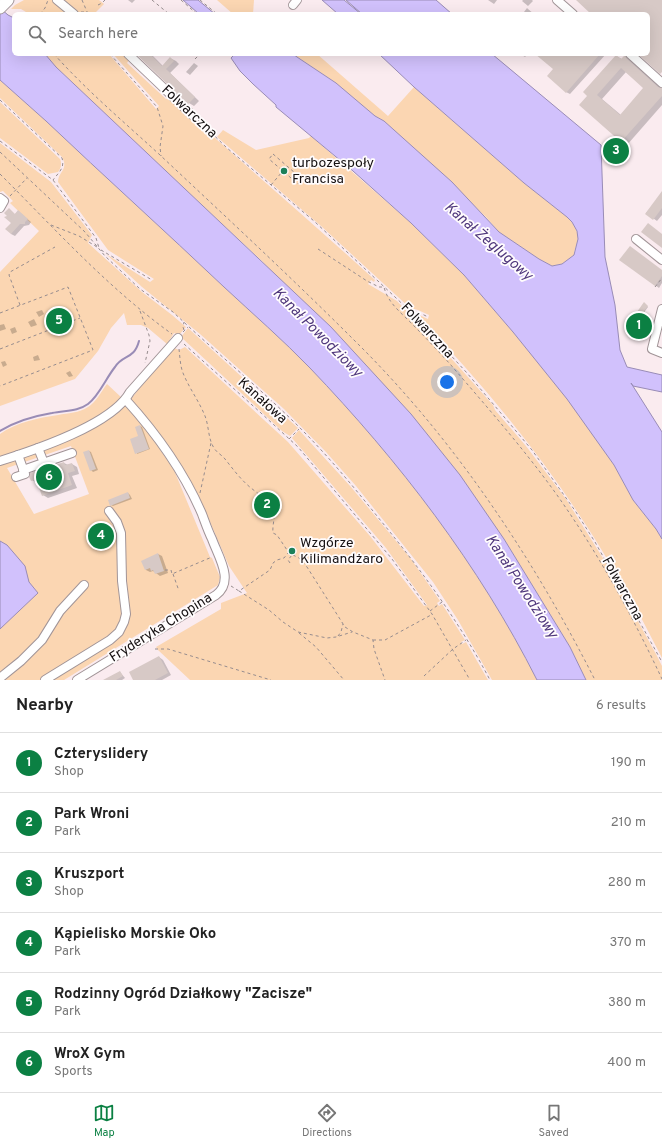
<!DOCTYPE html>
<html lang="en">
<head>
<meta charset="utf-8">
<style>
  body { margin:0; font-family:Overpass,sans-serif; background:#f2f2f2; color:#222 }
  .you { position:absolute; left:447px; top:382px; width:14px; height:14px; margin:-10px; border:3px solid #fff; border-radius:50%; background:#1a73e8; box-shadow:0 0 0 6px #1a73e833 }
  .badge { display:grid; place-items:center; width:26px; height:26px; border-radius:50%; background:#0b8043; color:#fff; font-size:13px; font-weight:700 }
  .pin { position:absolute; translate:-50% -50%; border:2px solid #fff; box-shadow:0 1px 4px #0006 }
  .list { margin:0; padding:0; list-style:none }
  h2 { display:flex; justify-content:space-between; align-items:center; height:52px; margin:0; padding:0 16px; font-size:17px }
  h2 small { font-size:13px; font-weight:400; color:#767676 }
  .list li { display:grid; grid-template-columns:26px 1fr auto; gap:12px; align-items:center; box-sizing:border-box; height:60px; padding:0 16px; border-top:1px solid #e0e0e0 }
  .list b { display:block; font-size:15px; white-space:nowrap }
  .list p { margin:0; font-size:13px; white-space:nowrap; color:#767676 }
  .list em { font-size:13px; font-style:normal; color:#767676 }
  .icon { flex:none; width:22px; height:22px; fill:none; stroke:currentColor; stroke-width:2; stroke-linecap:round; stroke-linejoin:round }
  .map { position:relative; flex:none; width:662px; height:680px; overflow:hidden }
  .search { position:absolute; background:#fff; box-shadow:0 4px 16px #0002; left:12px; right:12px; top:12px; height:44px; display:flex; align-items:center; gap:10px; box-sizing:border-box; padding:0 14px; border-radius:6px; color:#767676; font-size:15px }
  .sheet { height:412px; background:#fff }
  nav { display:flex; justify-content:space-around; align-items:center; box-sizing:border-box; height:56px; border-top:1px solid #e0e0e0; background:#fff; font-size:11px; color:#767676 }
  nav a { display:grid; justify-items:center; gap:2px }
  nav .on { color:#0b8043 }
  .map>svg:first-child { display:block }
  .green { fill:#fbd6b2; fill-rule:evenodd }
  .water { fill:#d1c1fc; stroke:#998cb6 }
  .shadow { fill:#0003; fill-rule:evenodd }
  .lines { fill:none; stroke-linecap:round; stroke-linejoin:round }
  .stream { stroke:#998cb6; stroke-width:2 }
  .building { fill:#d7c9c6; fill-rule:evenodd }
  .minor-casing { stroke:#a19497; stroke-width:10 }
  .major-casing { stroke:#a19497; stroke-width:13 }
  .path { stroke:#968c8e; stroke-width:1; stroke-dasharray:3 3; stroke-linecap:butt }
  .minor { stroke:#fff; stroke-width:8 }
  .major { stroke:#fff; stroke-width:11 }
  .poi-dot { fill:#1b8059; stroke:#fffcfd; stroke-width:1.5 }
  .labels { text-anchor:middle; dominant-baseline:central; stroke-width:3.5; stroke-linejoin:round; paint-order:stroke }
  .street-label { font-size:14px; fill:#151011; stroke:#fffcfd }
  .poi-label { font-size:14px; fill:#151011; stroke:#fffcfd; text-anchor:start }
  .water-label { font-size:15px; font-style:italic; fill:#50387d; stroke:#fffcfd }
</style>
</head>
<body>
<div class="map">
<svg width="662" height="680" viewBox="0 0 662 680">
  <rect width="100%" height="100%" fill="#faebef"/>
  <g class="green">
    <polygon points="24,0 54,0 71,14 25,14 26,12 21,9 11,9 15,5"/>
    <polygon points="60,0 99,0 104,4 94,14 77,14"/>
    <polygon points="217,0 254,0 253,14 233,14"/>
    <path d="M 45,54 L 109,54 L 156,109 L 159,106 L 113,54 L 125,54 L 130,59 L 127,63 L 166,99 L 170,97 C 237,159 307,218 375,280 L 374,282 L 371,280 L 368,284 L 397,301 L 450,357 L 493,405 L 495,410 L 526,446 L 566,499 L 606,563 L 656,654 L 662,666 L 662,680 L 586,680 L 570,647 L 504,539 L 262,261 L 162,168 L 56,67 Z"/>
    <path d="M 293,54 L 317,54 L 388,116 L 414,87 L 524,183 L 567,217 C 574,224 580,233 577,243 C 576,247 574,250 574,255 L 562,264 L 552,266 L 539,259 L 499,232 L 486,217 L 384,121 L 375,116 L 336,83 Z"/>
    <path d="M 0,80 C 15,94 31,107 46,121 C 105,177 165,231 224,287 C 253,314 283,340 310,368 C 399,461 479,565 537,680 L 492,680 L 458,620 L 433,582 L 356,486 L 326,452 L 284,409 L 200,334 L 142,287 L 106,254 L 150,282 L 154,279 L 108,250 L 58,182 C 58,171 69,170 62,157 L 0,98 Z"/>
    <path d="M 0,102 L 60,159 C 62,164 61,168 58,172 L 48,174 L 0,138 Z"/>
    <path d="M 223,130 L 256,150 L 309,138 L 311,136 L 411,223 L 464,275 L 513,332 L 567,398 L 590,430 L 614,465 L 633,500 L 656,529 L 662,539 L 662,658 L 620,577 L 616,574 C 561,479 493,394 417,315 L 417,314 L 428,319 L 429,315 L 418,310 L 410,308 L 321,226 L 217,137 Z"/>
    <polygon points="0,143 51,182 92,235 88,243 142,292 172,315 186,327 179,335 174,333 167,344 148,328 141,325 127,325 124,313 111,328 98,351 75,379 0,406 0,272 39,231 10,203 13,201 3,191 0,192"/>
    <polygon points="188,328 298,428 290,436 282,431 181,337"/>
    <polygon points="172,347 179,350 185,347 288,442 370,536 424,606 427,605 386,548 292,438 299,430 351,487 411,559 440,601 437,603 439,606 442,604 465,640 461,642 462,644 466,642 488,680 190,680 158,650 156,647 221,609 221,603 247,593 229,566 210,522 182,471 131,399"/>
    <path d="M 107,384 L 122,398 L 141,421 L 174,470 L 210,557 L 212,558 L 220,577 L 218,585 L 64,680 L 0,680 L 0,434 C 17,422 38,418 58,415 C 68,413 79,413 88,407 C 96,402 101,392 107,384 ZM 71,446 L 89,494 L 34,514 L 7,468 Z"/>
  </g>
  <g class="water">
    <polygon points="183,0 198,0 215,14 199,14"/>
    <polygon points="322,0 344,0 361,14 338,14"/>
    <polygon points="346,0 436,0 452,14 362,14"/>
    <path d="M 0,8 L 8,15 L 14,18 L 14,54 L 45,54 L 56,67 L 331,327 L 411,414 L 460,475 L 504,539 L 570,647 L 586,680 L 537,680 C 479,565 399,461 310,368 C 283,340 253,314 224,287 C 165,231 105,177 46,121 C 31,107 15,94 0,80 Z"/>
    <polygon points="235,54 293,54 297,57 336,83 375,116 384,121 452,182 499,232 539,259 552,266 562,264 574,255 578,239 577,231 572,222 567,217 524,183 414,87 379,54 492,54 601,145 605,257 615,305 620,350 627,367 662,375 662,392 633,386 631,383 662,432 662,539 656,529 633,500 614,465 567,399 513,332 464,275 411,223 353,171 276,107 276,105 253,84 240,71 231,58"/>
    <polygon points="0,541 7,545 25,566 29,582 38,593 0,629"/>
  </g>
  <g class="shadow">
    <polygon points="128,0 135,0 132,3"/>
    <polygon points="488,0 497,0 494,4"/>
    <polygon points="523,0 532,0 533,1 528,6 522,1"/>
    <polygon points="527,8 528,9 534,14 526,14 524,12"/>
    <polygon points="137,54 151,54 163,66 170,58 176,61 179,64 170,73 199,101 194,106 189,103"/>
    <polygon points="520,54 528,54 525,57"/>
    <polygon points="537,54 606,54 570,94 566,92 554,69"/>
    <path d="M 616,56 L 622,59 L 625,56 L 630,59 L 632,62 L 662,89 L 662,105 L 627,145 L 622,142 L 581,105 L 589,96 ZM 626,72 L 645,88 L 621,115 L 602,99 Z"/>
    <polygon points="194,63 198,66 190,75 186,72"/>
    <polygon points="617,145 624,151 619,156 612,151"/>
    <polygon points="662,195 662,215 657,221 646,213"/>
    <polygon points="18,211 31,222 29,225 24,226 15,236 11,234 12,223 15,214"/>
    <polygon points="662,270 662,283 659,288 655,285"/>
    <polygon points="644,303 648,307 645,311 640,338 630,336"/>
    <polygon points="42,310 44,314 39,317 36,312"/>
    <polygon points="34,319 37,325 31,327 28,322"/>
    <polygon points="4,324 6,329 0,331 0,325"/>
    <polygon points="15,327 17,332 12,334 10,329"/>
    <polygon points="38,355 40,360 34,361 33,357"/>
    <polygon points="5,361 7,365 3,367 1,362"/>
    <polygon points="70,371 73,376 69,377 66,373"/>
    <polygon points="140,426 142,427 150,449 137,454"/>
    <polygon points="89,451 91,452 98,470 93,472 91,470"/>
    <polygon points="64,463 68,465 72,464 77,467 79,474 72,476 77,488 48,498 43,495 39,482 37,483 32,480"/>
    <polygon points="128,493 130,495 132,499 113,506 111,505"/>
    <polygon points="158,554 162,556 168,573 160,576 153,571 150,572 146,570 143,561"/>
    <polygon points="159,657 163,660 171,675 162,680 135,680"/>
    <polygon points="120,672 125,678 122,680 105,680"/>
  </g>
  <g class="lines">
    <path class="stream" d="M 0,431 C 16,421 34,416 52,413 C 65,410 77,412 88,404 C 99,396 106,378 115,367 C 123,354 134,360 139,341"/>
  </g>
  <g class="building">
    <polygon points="576,0 662,0 662,72 660,74 638,54 648,54 648,14 591,14"/>
    <polygon points="136,54 150,54 162,66 170,57 174,61 166,69 195,97 188,104"/>
    <polygon points="535,54 600,54 566,93 547,76 553,69"/>
    <path d="M 616,55 L 621,59 L 625,55 L 626,58 L 658,87 L 662,88 L 662,96 L 621,142 L 579,105 L 587,96 L 583,92 ZM 621,68 L 643,88 L 620,115 L 597,95 Z"/>
    <polygon points="662,191 662,208 653,220 645,214"/>
    <polygon points="9,208 15,214 18,210 28,219 25,222 25,224 20,224 11,234 5,229 11,223 4,217 7,216 4,213"/>
    <polygon points="648,223 662,234 662,248 641,232"/>
    <polygon points="630,246 662,270 662,276 655,286 619,260"/>
    <polygon points="644,302 648,306 644,311 640,338 629,336 632,319"/>
    <polygon points="140,425 149,449 135,454 130,439 138,436 135,427"/>
    <polygon points="89,450 96,469 90,471 83,452"/>
    <polygon points="64,462 65,465 72,463 75,471 68,473 72,485 42,496 36,479 31,481 29,477 30,473"/>
    <polygon points="128,492 130,498 110,506 108,500"/>
    <polygon points="158,553 164,571 155,574 153,570 151,571 150,568 145,570 141,561"/>
    <polygon points="159,656 168,673 155,680 133,680 129,672"/>
    <polygon points="120,671 123,676 116,680 103,680"/>
  </g>
  <g class="lines">
    <g class="minor-casing">
      <g id="minor">
        <polyline points="57,0 74,14"/>
        <polyline points="557,0 573,14"/>
        <polyline points="293,5 297,0"/>
        <polyline points="128,54 192,115"/>
        <polyline points="630,54 662,83"/>
        <polyline points="0,198 4,201 0,208"/>
        <polyline points="636,239 662,260"/>
        <polyline points="662,309 652,349 662,353"/>
        <polyline points="38,448 44,463"/>
        <path d="M 0,461 C 35,450 112,425 130,392 L 178,338"/>
        <polyline points="23,470 72,453"/>
        <polyline points="16,477 25,474 18,455"/>
        <polyline points="0,678 21,661 42,640 60,611 84,585"/>
        <polyline points="45,680 110,640 119,632 124,622 126,614 122,581 121,533 117,522 109,511"/>
        <path d="M 77,680 L 216,595 C 235,581 218,556 212,539 C 208,531 205,522 202,514 C 184,472 156,433 126,400"/>
      </g>
    </g>
    <g class="major-casing">
      <polyline id="major" points="0,8 8,0"/>
    </g>
    <g class="path">
      <polyline points="82,0 88,14"/>
      <polyline points="152,0 169,14"/>
      <polyline points="181,0 197,14"/>
      <polyline points="200,0 217,14"/>
      <polyline points="98,5 102,3 105,0"/>
      <polyline points="81,12 87,12"/>
      <polyline points="40,14 45,8 48,0"/>
      <path d="M 54,54 C 86,90 124,122 160,155 C 226,217 293,279 357,343 C 455,440 533,558 595,680"/>
      <polyline points="110,54 157,107 163,126 160,147 161,156"/>
      <polyline points="195,59 200,54"/>
      <path d="M 0,100 L 62,158 C 65,168 59,172 53,180"/>
      <polyline points="198,120 227,148 314,221 411,312 467,373 532,450 576,512 595,542 662,662"/>
      <polyline points="0,141 53,180 96,238 99,248"/>
      <path d="M 0,152 L 85,232 L 105,256 L 140,289 L 173,312 L 188,326 C 223,358 259,388 293,421 C 325,452 353,486 381,521 C 422,571 460,623 490,680"/>
      <polygon points="273,154 302,179 298,184 269,159"/>
      <path d="M 0,174 C 56,230 108,288 172,334"/>
      <polyline points="271,185 282,172"/>
      <polyline points="10,196 27,178"/>
      <polyline points="51,225 79,236 97,247"/>
      <path d="M 318,249 L 367,281 L 379,287 L 384,287 C 388,304 403,314 415,327 C 427,339 439,352 450,364 C 487,407 524,449 557,495 C 598,553 632,615 662,679"/>
      <polyline points="101,250 152,280"/>
      <polyline points="655,287 662,278"/>
      <polyline points="20,305 9,275 10,272 55,247"/>
      <polyline points="140,311 149,335 150,341 145,363"/>
      <polyline points="412,312 420,313 428,317"/>
      <polyline points="0,313 68,287 93,350 0,386"/>
      <polyline points="184,330 183,327 184,322"/>
      <polyline points="183,332 188,327"/>
      <polyline points="184,344 261,413 298,447 392,559 432,614 470,680"/>
      <polyline points="0,349 80,318"/>
      <path d="M 179,349 C 180,357 180,365 183,373 C 189,388 199,401 205,416 C 209,426 208,439 214,448 C 217,453 222,455 225,459 C 233,469 241,480 251,488 C 256,492 271,503 273,509 C 276,516 272,525 273,533 L 277,535 L 289,553 L 299,558 L 307,567 L 345,627 L 353,632 L 373,640 L 374,649 L 385,680"/>
      <polyline points="289,439 299,429"/>
      <polyline points="200,493 211,443"/>
      <polyline points="290,563 288,560 292,555"/>
      <polyline points="165,570 171,570 172,574 212,557"/>
      <polyline points="173,574 179,591"/>
      <polyline points="231,586 239,591 270,570 273,563 277,560 284,558 288,553"/>
      <polyline points="239,591 269,610 283,622 298,632 327,638 336,637 352,632"/>
      <polyline points="430,611 442,602"/>
      <polyline points="299,633 316,647 344,680"/>
      <polyline points="338,636 341,632 343,624"/>
      <polyline points="373,640 385,640 431,615"/>
      <polyline points="155,649 168,649 271,680"/>
      <polyline points="424,676 453,649 466,640"/>
    </g>
    <use href="#minor" class="minor"/>
    <use href="#major" class="major"/>
  </g>
  <g class="poi-dot">
    <circle cx="284" cy="171" r="4"/>
    <circle cx="292" cy="551" r="4"/>
  </g>
  <g class="labels">
    <g class="street-label">
      <text transform="translate(189 112) rotate(43)">Folwarczna</text>
      <text transform="translate(427 331) rotate(47)">Folwarczna</text>
      <text transform="translate(262 401) rotate(42)">Kanałowa</text>
      <text transform="translate(622 589) rotate(61)">Folwarczna</text>
      <text transform="translate(161 628) rotate(-32)">Fryderyka Chopina</text>
    </g>
    <g class="poi-label">
      <text x="292" y="163">turbozespoły<tspan x="292" dy="16">Francisa</tspan></text>
      <text x="300" y="543">Wzgórze<tspan x="300" dy="16">Kilimandżaro</tspan></text>
    </g>
    <g class="water-label">
      <text transform="translate(488 242) rotate(41)">Kanał Żeglugowy</text>
      <text transform="translate(317 333) rotate(45)">Kanał Powodziowy</text>
      <text transform="translate(521 587) rotate(57)">Kanał Powodziowy</text>
    </g>
  </g>
</svg>
<div class="you"></div>
<div class="pin badge" style="left:639px;top:326px">1</div>
<div class="pin badge" style="left:267px;top:505px">2</div>
<div class="pin badge" style="left:616px;top:151px">3</div>
<div class="pin badge" style="left:101px;top:536px">4</div>
<div class="pin badge" style="left:59px;top:321px">5</div>
<div class="pin badge" style="left:49px;top:477px">6</div>
<div class="search"><svg class="icon" aria-label="search" viewBox="0 0 24 24"><circle cx="10" cy="10" r="6"/><path d="M15 15l6 6"/></svg>Search here</div>
</div>
<section class="sheet">
<h2>Nearby<small>6 results</small></h2>
<ul class="list">
<li><span class="badge">1</span><div><b>Czteryslidery</b><p>Shop</p></div><em>190 m</em></li>
<li><span class="badge">2</span><div><b>Park Wroni</b><p>Park</p></div><em>210 m</em></li>
<li><span class="badge">3</span><div><b>Kruszport</b><p>Shop</p></div><em>280 m</em></li>
<li><span class="badge">4</span><div><b>Kąpielisko Morskie Oko</b><p>Park</p></div><em>370 m</em></li>
<li><span class="badge">5</span><div><b>Rodzinny Ogród Działkowy &quot;Zacisze&quot;</b><p>Park</p></div><em>380 m</em></li>
<li><span class="badge">6</span><div><b>WroX Gym</b><p>Sports</p></div><em>400 m</em></li>
</ul>
</section>
<nav>
<a class="on"><svg class="icon" aria-label="map" viewBox="0 0 24 24"><path d="M3 6l6-2 6 2 6-2v14l-6 2-6-2-6 2zM9 4v14M15 6v14"/></svg>Map</a>
<a><svg class="icon" aria-label="directions" viewBox="0 0 24 24"><path d="M12 3l9 9-9 9-9-9zM9 14v-3h6M13 9l2 2-2 2"/></svg>Directions</a>
<a><svg class="icon" aria-label="saved" viewBox="0 0 24 24"><path d="M7 4h10v16l-5-4-5 4z"/></svg>Saved</a>
</nav>
</body>
</html>
